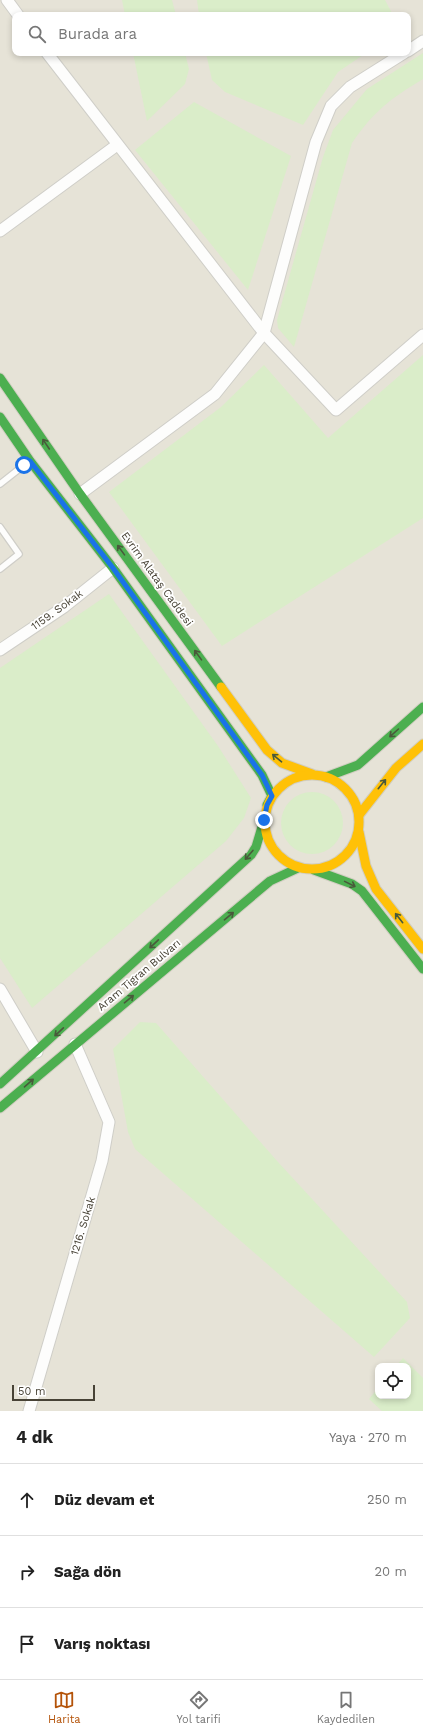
<!DOCTYPE html>
<html lang="tr">
<head>
<meta charset="utf-8">
<style>
  body { margin:0; font-family:"Work Sans",sans-serif; background:#f6f6f6; color:#222 }
  .controls { position:absolute; right:12px; bottom:12px; display:grid; overflow:hidden; border-radius:8px; box-shadow:0 2px 6px #0003 }
  .controls button { width:36px; height:36px; display:grid; place-items:center; padding:0; border:0; border-bottom:1px solid #e0e0e0; background:#fff; color:#222; font:20px sans-serif }
  .scale { position:absolute; left:12px; bottom:10px; width:83px; box-sizing:border-box; padding-left:4px; border:2px solid #484336; border-top:0; font-size:11px; line-height:14px; white-space:nowrap; color:#484336; -webkit-text-stroke:3px #fff; paint-order:stroke }
  .stop { position:absolute; width:12px; height:12px; margin:-9px; border:3px solid #1a73e8; border-radius:50%; background:#fff }
  .stop.end { background:#1a73e8; border-color:#fff; box-shadow:0 1px 4px #0008 }
  .list { margin:0; padding:0; list-style:none }
  h2 { display:flex; justify-content:space-between; align-items:center; height:52px; margin:0; padding:0 16px; font-size:17px }
  h2 small { font-size:13px; font-weight:400; color:#767676 }
  .list li { display:grid; grid-template-columns:26px 1fr auto; gap:12px; align-items:center; box-sizing:border-box; height:72px; padding:0 16px; border-top:1px solid #e0e0e0 }
  .list b { display:block; font-size:15px; white-space:nowrap }
  .list em { font-size:13px; font-style:normal; color:#767676 }
  .icon { flex:none; width:22px; height:22px; fill:none; stroke:currentColor; stroke-width:2; stroke-linecap:round; stroke-linejoin:round }
  .map { position:relative; flex:none; width:423px; height:1411px; overflow:hidden }
  .search { position:absolute; background:#fff; box-shadow:0 2px 6px #0003; left:12px; right:12px; top:12px; height:44px; display:flex; align-items:center; gap:10px; box-sizing:border-box; padding:0 14px; border-radius:8px; color:#767676; font-size:15px }
  .sheet { height:268px; background:#fff }
  nav { display:flex; justify-content:space-around; align-items:center; box-sizing:border-box; height:56px; border-top:1px solid #e0e0e0; background:#fff; font-size:11px; color:#767676 }
  nav a { display:grid; justify-items:center; gap:2px }
  nav .on { color:#b45309 }
  .map>svg:first-child { display:block }
  .residential { fill:#e6e3d7; fill-rule:evenodd }
  .green { fill:#daedc9 }
  .lines { fill:none; stroke-linecap:round; stroke-linejoin:round }
  .lane-casing { stroke:#cfcec8; stroke-width:8 }
  .street-casing { stroke:#cfcec8; stroke-width:13 }
  .fast-casing { stroke:#d1cec1; stroke-width:11 }
  .slow-casing { stroke:#d1cec1; stroke-width:11 }
  .lane { stroke:#fdfdfc; stroke-width:5.5 }
  .street { stroke:#fdfdfc; stroke-width:11 }
  .fast { stroke:#4caf50; stroke-width:9 }
  .slow { stroke:#ffc107; stroke-width:9 }
  .oneway { stroke:#49593b }
  .route { stroke:#1a73e8; stroke-width:5 }
  .labels { text-anchor:middle; dominant-baseline:central; stroke-width:3.5; stroke-linejoin:round; paint-order:stroke }
  .street-label { font-size:11px; fill:#484336; stroke:#fff }
</style>
</head>
<body>
<div class="map">
<svg width="423" height="1411" viewBox="0 0 423 1411">
  <rect width="100%" height="100%" fill="#f1f0ea"/>
  <path class="residential" d="M 0,0 L 423,0 L 423,1411 L 0,1411 ZM 15,15 L 408,15 L 408,53 L 15,53 ZM 378,1366 L 408,1366 L 408,1396 L 378,1396 Z"/>
  <g class="green">
    <polygon points="122,0 172,0 176,15 125,15"/>
    <polygon points="197,0 385,0 393,15 199,15"/>
    <polygon points="133,53 185,53 189,69 185,84 147,121"/>
    <polygon points="206,53 366,53 338,72 303,125 225,92 212,80"/>
    <path d="M 423,53 L 423,79 C 390,99 374,111 352,143 L 294,347 L 278,328 L 277,320 L 323,157 L 333,130 L 367,89 Z"/>
    <polygon points="194,102 291,156 248,290 135,150"/>
    <polygon points="423,355 423,518 222,646 109,492 221,407 264,365 328,438"/>
    <polygon points="109,594 218,746 251,798 244,818 226,841 32,1008 0,958 0,668"/>
    <circle cx="312" cy="823" r="31"/>
    <polygon points="140,1022 156,1023 278,1162 407,1302 410,1318 374,1357 135,1149 128,1132 113,1049"/>
    <polygon points="403,1358 423,1378 423,1411 382,1411 369,1399 378,1388 378,1396 408,1396 408,1366 396,1366"/>
  </g>
  <g class="lines">
    <g class="lane-casing">
      <g id="lane">
        <polyline points="0,484 28,462"/>
        <polyline points="0,527 19,554 0,569"/>
      </g>
    </g>
    <g class="street-casing">
      <g id="street">
        <polyline points="7,0 18,15"/>
        <polyline points="408,51 423,41"/>
        <polyline points="47,53 264,333 336,410 423,335"/>
        <polyline points="0,231 117,145"/>
        <polyline points="80,494 215,394 264,333 316,142 331,106 350,87 404,53"/>
        <polyline points="0,650 64,607 113,568"/>
        <polyline points="0,989 37,1052"/>
        <polyline points="29,1411 102,1161 109,1122 75,1044"/>
      </g>
    </g>
    <g class="fast-casing">
      <g id="fast">
        <polyline points="0,378 80,494 221,687"/>
        <polyline points="0,417 30,461 113,568 262,775 272,796 267,805"/>
        <polyline points="326,777 358,765 423,707"/>
        <polyline points="314,870 352,884 362,891 423,969"/>
        <polyline points="0,1084 251,855 256,847 264,820"/>
        <polyline points="0,1108 270,881 298,868"/>
      </g>
    </g>
    <g class="slow-casing">
      <g id="slow">
        <polyline points="221,687 267,750 282,763 312,774"/>
        <circle cx="312" cy="822" r="47"/>
        <polyline points="359,815 396,768 423,744"/>
        <polyline points="359,832 366,866 376,889 423,949"/>
      </g>
    </g>
    <use href="#lane" class="lane"/>
    <use href="#street" class="street"/>
    <use href="#fast" class="fast"/>
    <use href="#slow" class="slow"/>
  </g>
  <defs><path id="oneway-shaft" d="M-6 0H5M1.5-3L5.5 0L1.5 3" fill="none" stroke-width="1.6" stroke-linecap="round" stroke-linejoin="round"/></defs>
  <g class="oneway">
    <use href="#oneway-shaft" transform="translate(46 444) rotate(-124)"/>
    <use href="#oneway-shaft" transform="translate(121 550) rotate(-126)"/>
    <use href="#oneway-shaft" transform="translate(198 655) rotate(-126)"/>
    <use href="#oneway-shaft" transform="translate(394 733) rotate(138)"/>
    <use href="#oneway-shaft" transform="translate(277 758) rotate(-140)"/>
    <use href="#oneway-shaft" transform="translate(382 784) rotate(-51)"/>
    <use href="#oneway-shaft" transform="translate(249 855) rotate(131)"/>
    <use href="#oneway-shaft" transform="translate(350 884) rotate(26)"/>
    <use href="#oneway-shaft" transform="translate(229 916) rotate(-40)"/>
    <use href="#oneway-shaft" transform="translate(399 918) rotate(-128)"/>
    <use href="#oneway-shaft" transform="translate(154 944) rotate(137)"/>
    <use href="#oneway-shaft" transform="translate(129 999) rotate(-40)"/>
    <use href="#oneway-shaft" transform="translate(59 1032) rotate(137)"/>
    <use href="#oneway-shaft" transform="translate(29 1083) rotate(-41)"/>
  </g>
  <g class="lines">
    <polyline class="route" points="24,465 30,461 113,568 262,775 272,796 267,805 264,820"/>
  </g>
  <g class="labels">
    <g class="street-label">
      <text transform="translate(157 579) rotate(54)">Evrim Alataş Caddesi</text>
      <text transform="translate(57 610) rotate(-36)">1159. Sokak</text>
      <text transform="translate(139 975) rotate(-40)">Aram Tigran Bulvarı</text>
      <text transform="translate(83 1226) rotate(-73)">1216. Sokak</text>
    </g>
  </g>
</svg>
<div class="controls">
<button><svg class="icon" aria-label="locate" viewBox="0 0 24 24"><circle cx="12" cy="12" r="6"/><path d="M12 2v4M12 18v4M2 12h4M18 12h4"/></svg></button>
</div>
<div class="scale">50 m</div>
<div class="stop" style="left:24px;top:465px"></div>
<div class="stop end" style="left:264px;top:820px"></div>
<div class="search"><svg class="icon" aria-label="search" viewBox="0 0 24 24"><circle cx="10" cy="10" r="6"/><path d="M15 15l6 6"/></svg>Burada ara</div>
</div>
<section class="sheet">
<h2>4 dk<small>Yaya · 270 m</small></h2>
<ul class="list">
<li><svg class="icon" aria-label="ahead" viewBox="0 0 24 24"><path d="M12 20V5M6 11l6-6 6 6"/></svg><div><b>Düz devam et</b></div><em>250 m</em></li>
<li><svg class="icon" aria-label="right" viewBox="0 0 24 24"><path d="M7 20v-9h11M14 6l5 5-5 5"/></svg><div><b>Sağa dön</b></div><em>20 m</em></li>
<li><svg class="icon" aria-label="arrive" viewBox="0 0 24 24"><path d="M6 21V4h12l-3 4 3 4H6"/></svg><div><b>Varış noktası</b></div></li>
</ul>
</section>
<nav>
<a class="on"><svg class="icon" aria-label="map" viewBox="0 0 24 24"><path d="M3 6l6-2 6 2 6-2v14l-6 2-6-2-6 2zM9 4v14M15 6v14"/></svg>Harita</a>
<a><svg class="icon" aria-label="directions" viewBox="0 0 24 24"><path d="M12 3l9 9-9 9-9-9zM9 14v-3h6M13 9l2 2-2 2"/></svg>Yol tarifi</a>
<a><svg class="icon" aria-label="saved" viewBox="0 0 24 24"><path d="M7 4h10v16l-5-4-5 4z"/></svg>Kaydedilen</a>
</nav>
</body>
</html>
